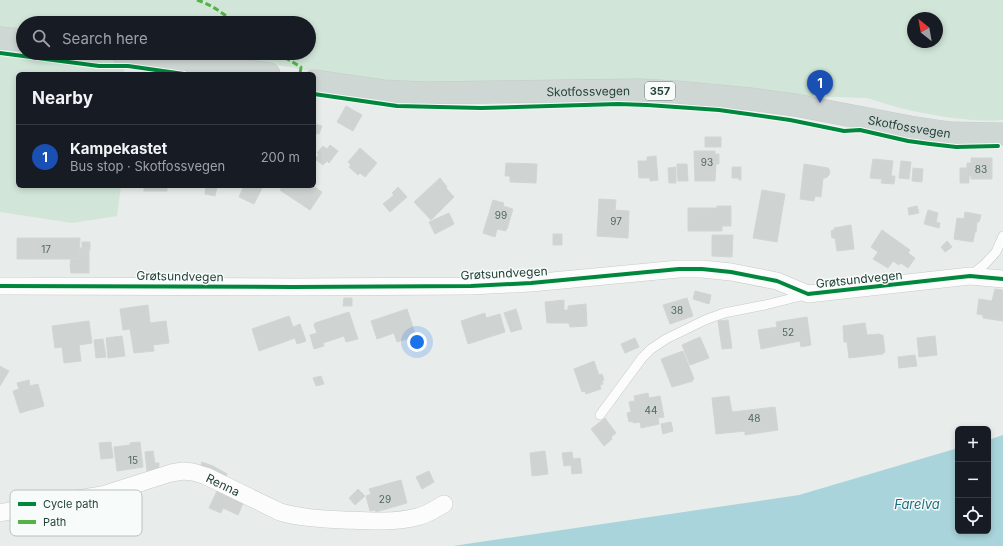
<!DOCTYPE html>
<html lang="en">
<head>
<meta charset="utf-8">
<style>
  body { margin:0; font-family:Inter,sans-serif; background:#20242c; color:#f1f3f6 }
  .controls { position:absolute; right:12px; bottom:12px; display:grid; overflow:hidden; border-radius:6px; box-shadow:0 2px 6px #0003 }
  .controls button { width:36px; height:36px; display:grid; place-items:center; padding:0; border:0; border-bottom:1px solid #363941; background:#171b24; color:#f1f3f6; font:20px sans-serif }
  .compass { position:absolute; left:907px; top:12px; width:36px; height:36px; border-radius:50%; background:#171b24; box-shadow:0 2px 6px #0003; rotate:329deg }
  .you { position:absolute; left:417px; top:342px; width:14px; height:14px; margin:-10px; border:3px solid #fff; border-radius:50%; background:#1a73e8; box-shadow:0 0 0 6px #1a73e833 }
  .badge { display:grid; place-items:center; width:26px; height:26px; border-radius:50%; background:#2563eb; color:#fff; font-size:13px; font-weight:700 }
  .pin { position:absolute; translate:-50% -33px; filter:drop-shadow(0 1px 2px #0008) }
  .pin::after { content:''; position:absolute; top:21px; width:14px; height:12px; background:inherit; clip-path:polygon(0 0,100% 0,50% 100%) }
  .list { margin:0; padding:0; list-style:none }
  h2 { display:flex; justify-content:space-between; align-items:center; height:52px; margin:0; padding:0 16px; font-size:17px }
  h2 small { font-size:13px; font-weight:400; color:#9ea1a6 }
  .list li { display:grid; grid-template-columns:26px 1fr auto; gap:12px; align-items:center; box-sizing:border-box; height:64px; padding:0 16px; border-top:1px solid #363941 }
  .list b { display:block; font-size:15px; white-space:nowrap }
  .list p { margin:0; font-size:13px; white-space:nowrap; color:#9ea1a6 }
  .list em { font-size:13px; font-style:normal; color:#9ea1a6 }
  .icon { flex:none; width:22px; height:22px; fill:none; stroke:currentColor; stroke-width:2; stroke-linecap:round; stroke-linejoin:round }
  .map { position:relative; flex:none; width:1003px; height:546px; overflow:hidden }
  .search { position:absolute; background:#171b24; box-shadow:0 2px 6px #0003; left:16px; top:16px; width:300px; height:44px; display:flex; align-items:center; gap:10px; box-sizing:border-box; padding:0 14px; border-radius:22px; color:#9ea1a6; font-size:15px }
  .panel { position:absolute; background:#171b24; box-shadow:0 2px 6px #0003; left:16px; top:72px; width:300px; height:116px; border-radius:6px }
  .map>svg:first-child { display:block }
  .green { fill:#d1e6d8; fill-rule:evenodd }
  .water { fill:#a9d4db }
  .building { fill:#cfd4d2; stroke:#d1d6d4 }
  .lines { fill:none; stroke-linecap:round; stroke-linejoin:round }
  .lane-casing { stroke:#c5cac8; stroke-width:10 }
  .street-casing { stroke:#c5cac8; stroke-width:18 }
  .primary-casing { stroke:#c3ccc9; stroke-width:23 }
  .lane { stroke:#fcfcfc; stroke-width:9 }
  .street { stroke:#fcfcfc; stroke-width:17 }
  .primary { stroke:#cfd7d5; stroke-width:22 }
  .quiet { stroke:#55b346; stroke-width:3; stroke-dasharray:6 3; stroke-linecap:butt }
  .cycleway-casing { stroke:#f7fbf9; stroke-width:6 }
  .cycleway { stroke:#00873e; stroke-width:4 }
  .labels { text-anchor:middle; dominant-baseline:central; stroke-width:3; stroke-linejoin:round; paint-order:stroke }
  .number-label { font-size:10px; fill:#506761 }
  .shield { fill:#f7fbf9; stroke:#637a73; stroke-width:1 }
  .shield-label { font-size:11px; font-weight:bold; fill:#24423a }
  .street-label { font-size:12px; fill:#24423a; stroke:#f7fbf9 }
  .water-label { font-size:13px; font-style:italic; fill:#1c6f80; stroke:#f7fbf9 }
  .key { fill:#f7fbf9; stroke:#b8c4c0; stroke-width:1 }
  .key-label { font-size:11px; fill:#24423a }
</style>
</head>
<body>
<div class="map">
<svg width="1003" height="546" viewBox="0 0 1003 546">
  <rect width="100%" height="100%" fill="#e8edeb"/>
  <path class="green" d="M 0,0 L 1003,0 L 1003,120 C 985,122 971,120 954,118 C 922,114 897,108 867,98 L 418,84 L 313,71 L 202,53 L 309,53 L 309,23 L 23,23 L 23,53 L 134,53 L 122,74 L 18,74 L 18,186 L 121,186 L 117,216 L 72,223 L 0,212 ZM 913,18 L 937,18 L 937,42 L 913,42 Z"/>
  <polygon class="water" points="1003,435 1003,546 453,546 799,495 958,448 958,531 988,531 988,440"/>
  <g class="building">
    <polygon points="346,106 362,115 353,131 337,122"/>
    <polygon points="314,124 322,126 319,134 314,133"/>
    <rect x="705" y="137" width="16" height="10"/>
    <polygon points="330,145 338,151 329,163 327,161 323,165 315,159 319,155 317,153 323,146 327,149"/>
    <polygon points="360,148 377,163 365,177 360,173 358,175 349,167 351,165 348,162"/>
    <polygon points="694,151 715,151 715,154 719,154 719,164 716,164 715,181 695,181"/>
    <polygon points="656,156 658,180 650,181 650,178 639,178 638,161 647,161 647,157"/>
    <polygon points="971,158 992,158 992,179 971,179 971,176 969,176 969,183 960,183 960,168 967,168 967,163 971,163"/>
    <polygon points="873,159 893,161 891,176 895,176 894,184 881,183 882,179 870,178"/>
    <polygon points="901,161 911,162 909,179 899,178"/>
    <polygon points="506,163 537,164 536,183 510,182 510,176 505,176"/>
    <polygon points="677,164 687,164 688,181 678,181"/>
    <polygon points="804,164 828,168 830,171 829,175 826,178 823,178 821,197 815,196 814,201 800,199"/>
    <polygon points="676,167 676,183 669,183 668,168"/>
    <polygon points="732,167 741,167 741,180 739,180 739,178 732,178"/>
    <polygon points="913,168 923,169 922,182 912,181"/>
    <polygon points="440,178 447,187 446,188 454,197 431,220 414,202"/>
    <rect x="144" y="186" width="23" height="5"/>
    <polygon points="206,186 217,186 215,196 205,194"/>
    <polygon points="244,186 258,186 262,188 254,204 239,197"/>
    <polygon points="283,186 313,186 322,192 310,210 280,190"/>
    <polygon points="398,187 407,197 390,212 383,204 394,195 392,193"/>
    <polygon points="762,190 785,194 777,242 753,238"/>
    <polygon points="599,199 616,200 615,210 629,211 628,238 597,236"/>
    <polygon points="493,200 504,203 503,206 513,209 507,229 506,229 506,231 497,229 495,237 483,233"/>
    <polygon points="717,206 731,206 731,226 722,226 722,231 688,231 688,208 717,208"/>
    <polygon points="917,206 919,213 909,215 908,208"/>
    <polygon points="928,210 938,213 936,222 940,223 939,228 924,224"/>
    <polygon points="965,212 981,215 979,222 977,222 976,232 975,232 973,242 954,239 957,218 964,219"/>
    <polygon points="449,213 454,224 435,234 429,222"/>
    <polygon points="851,225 854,249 837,251 835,238 832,238 831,231 834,230 834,228"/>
    <polygon points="882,230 910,250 908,253 915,258 908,268 901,263 899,265 893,261 888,268 873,259 878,252 871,247"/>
    <rect x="553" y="234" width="9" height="11"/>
    <polygon points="712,235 733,235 732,257 712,256"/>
    <polygon points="17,238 80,238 79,259 17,259"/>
    <polygon points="947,241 952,247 945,252 941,247"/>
    <rect x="82" y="242" width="8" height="8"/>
    <polygon points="79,248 89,248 89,273 71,273 70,266 71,259 79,259"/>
    <polygon points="995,289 1003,290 1003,321 983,318 983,315 977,314 979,299 992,301"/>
    <polygon points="695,291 711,295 709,304 693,299"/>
    <polygon points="344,298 352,298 352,306 343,306"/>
    <polygon points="687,298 693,316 670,324 663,305"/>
    <polygon points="564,300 564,310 568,310 568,306 586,304 587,326 570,327 569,323 547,323 545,302"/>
    <polygon points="148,305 150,323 166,321 169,343 153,345 154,351 134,353 130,329 123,330 120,309"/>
    <polygon points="407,309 416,336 397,342 394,333 377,339 371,321"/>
    <polygon points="516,309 522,329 511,332 504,313"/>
    <polygon points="349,312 358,339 346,342 344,336 323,343 324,346 314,349 310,335 317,333 314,325 315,323"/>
    <polygon points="485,313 486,318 500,314 505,332 468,344 461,321"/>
    <polygon points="289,316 293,327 300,324 306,341 297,344 295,338 259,351 252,329"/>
    <polygon points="807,317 811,345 801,347 800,341 761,349 758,330 777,327 776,322"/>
    <polygon points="728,320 732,348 722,349 718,321"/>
    <polygon points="89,321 92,343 79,345 81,361 64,363 62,347 55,348 52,326"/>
    <polygon points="865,323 867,335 880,334 881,335 883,335 885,352 883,353 883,354 849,358 847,342 844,342 843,326"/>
    <polygon points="122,336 125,356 108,358 106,338"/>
    <polygon points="935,336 937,355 919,357 917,338"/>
    <polygon points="700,337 709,358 690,365 682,345"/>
    <polygon points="635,338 639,347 625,353 621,344"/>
    <polygon points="103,339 106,357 96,358 94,340"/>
    <polygon points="683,351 694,379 692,380 693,381 672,387 661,359"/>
    <polygon points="915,355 917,366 899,368 898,357"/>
    <polygon points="594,361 599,375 602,374 604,380 602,381 603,384 600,385 601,389 586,394 585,391 582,392 574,369"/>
    <polygon points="0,366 9,371 0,386"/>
    <polygon points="321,376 324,384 316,386 313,378"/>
    <polygon points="29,380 30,386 38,384 44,406 20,413 13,391 19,389 17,383"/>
    <polygon points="648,393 649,398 660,396 664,417 658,418 659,424 641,428 640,422 633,423 633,421 629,422 627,413 631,412 629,402 635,401 634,396"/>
    <polygon points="729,396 732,412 775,407 778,430 745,435 745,431 716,434 712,398"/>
    <polygon points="605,418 616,433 611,437 612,439 604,446 591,429"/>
    <polygon points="671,422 673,431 663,434 661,424"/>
    <polygon points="111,442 113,458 101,459 99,443"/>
    <polygon points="140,442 143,467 117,471 114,447 130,445 130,443"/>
    <polygon points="153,451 155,463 159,463 159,469 147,472 145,452"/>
    <polygon points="545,451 548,474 532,476 530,453"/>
    <polygon points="572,452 573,459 580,458 582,473 572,474 571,465 564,466 562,453"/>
    <polygon points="202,462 213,466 227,474 223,481 199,470"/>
    <polygon points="429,471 434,482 422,489 416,477"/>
    <polygon points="401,480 407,503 376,512 375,510 370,511 366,496 371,494 369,489"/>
    <polygon points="218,489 244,501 238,515 223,508 221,513 209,508"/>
    <polygon points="358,489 365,496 355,505 349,498"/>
  </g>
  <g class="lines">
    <g class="lane-casing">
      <g id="lane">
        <polyline points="970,276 985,264 996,252 1003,236"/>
        <polyline points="600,415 642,358 651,349 666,339 705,320 724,313 765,305 805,295"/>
      </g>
    </g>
    <g class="street-casing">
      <g id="street">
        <polyline points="0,286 293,287 471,286 531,283 679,269 702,269 731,272 777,281 808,294 970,276 1003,279"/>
        <path id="s1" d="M 0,513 L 40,505 L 102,495 L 171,473 L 183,471 L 193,472 L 206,476 L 280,512 C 301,518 322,519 344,520 C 368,521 392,523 417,517 C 427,515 435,509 444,504"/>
      </g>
    </g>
    <g class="primary-casing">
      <g id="primary">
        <polyline points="0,38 23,40"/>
        <polyline points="122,53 269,74"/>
        <path id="s2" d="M 314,81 L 383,91 L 425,93 L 639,90 L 677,92 L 750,99 L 795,105 L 910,127 L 950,133 L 1003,134"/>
      </g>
    </g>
    <use href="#lane" class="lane"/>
    <use href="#street" class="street"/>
    <use href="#primary" class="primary"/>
    <g class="quiet">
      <path d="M 197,0 C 212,5 223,13 235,23"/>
      <polyline points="277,53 301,67 300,74"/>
    </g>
    <g class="cycleway-casing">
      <g id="cycleway">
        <polyline points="0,53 99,66 128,66 184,74"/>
        <polyline points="314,94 397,106 481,108 618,104 647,105 719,110 790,120 844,131 860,130 908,141 930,144 956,147 998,146"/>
        <polyline points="0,286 293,287 471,286 531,283 679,269 702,269 731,272 777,281 808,294 970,276 1003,279"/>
      </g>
    </g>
    <use href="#cycleway" class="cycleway"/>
  </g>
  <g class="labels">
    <g class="number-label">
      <text x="707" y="162">93</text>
      <text x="981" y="169">83</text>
      <text x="501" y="215">99</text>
      <text x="616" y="221">97</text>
      <text x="46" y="249">17</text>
      <text x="677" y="310">38</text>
      <text x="788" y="332">52</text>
      <text x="651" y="410">44</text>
      <text x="754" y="418">48</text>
      <text x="133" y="460">15</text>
      <text x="385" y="499">29</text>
    </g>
    <rect class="shield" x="645" y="82" width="30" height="18" rx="3"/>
    <g class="shield-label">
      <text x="660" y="91">357</text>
    </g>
    <g class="street-label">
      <text stroke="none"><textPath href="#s2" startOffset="275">Skotfossvegen</textPath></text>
      <text stroke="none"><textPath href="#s2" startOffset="599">Skotfossvegen</textPath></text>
      <text transform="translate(504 273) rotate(-3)">Grøtsundvegen</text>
      <text transform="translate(180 276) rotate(1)">Grøtsundvegen</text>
      <text transform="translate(859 279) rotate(-6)">Grøtsundvegen</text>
      <text stroke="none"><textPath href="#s1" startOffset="231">Renna</textPath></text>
    </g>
    <g class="water-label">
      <text x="917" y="504">Farelva</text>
    </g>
  </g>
  <rect x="10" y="490" width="132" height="46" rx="6" class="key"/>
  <rect x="18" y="502" width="18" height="4" fill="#00873e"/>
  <rect x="18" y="520" width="18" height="4" fill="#55b346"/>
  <g class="key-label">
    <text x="43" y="508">Cycle path</text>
    <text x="43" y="526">Path</text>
  </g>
</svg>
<div class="controls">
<button>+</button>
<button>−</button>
<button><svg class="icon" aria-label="locate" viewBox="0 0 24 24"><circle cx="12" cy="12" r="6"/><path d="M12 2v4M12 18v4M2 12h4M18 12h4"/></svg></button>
</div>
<svg class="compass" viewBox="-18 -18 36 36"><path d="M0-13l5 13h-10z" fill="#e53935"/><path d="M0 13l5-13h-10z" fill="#9ea1a6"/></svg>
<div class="you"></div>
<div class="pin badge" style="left:820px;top:103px;background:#1a4fb4">1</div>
<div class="search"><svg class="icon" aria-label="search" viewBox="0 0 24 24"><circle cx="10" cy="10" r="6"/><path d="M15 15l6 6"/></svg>Search here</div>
<section class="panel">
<h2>Nearby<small></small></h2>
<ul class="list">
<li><span class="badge" style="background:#1a4fb4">1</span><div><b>Kampekastet</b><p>Bus stop · Skotfossvegen</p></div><em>200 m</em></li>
</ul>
</section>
</div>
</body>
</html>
